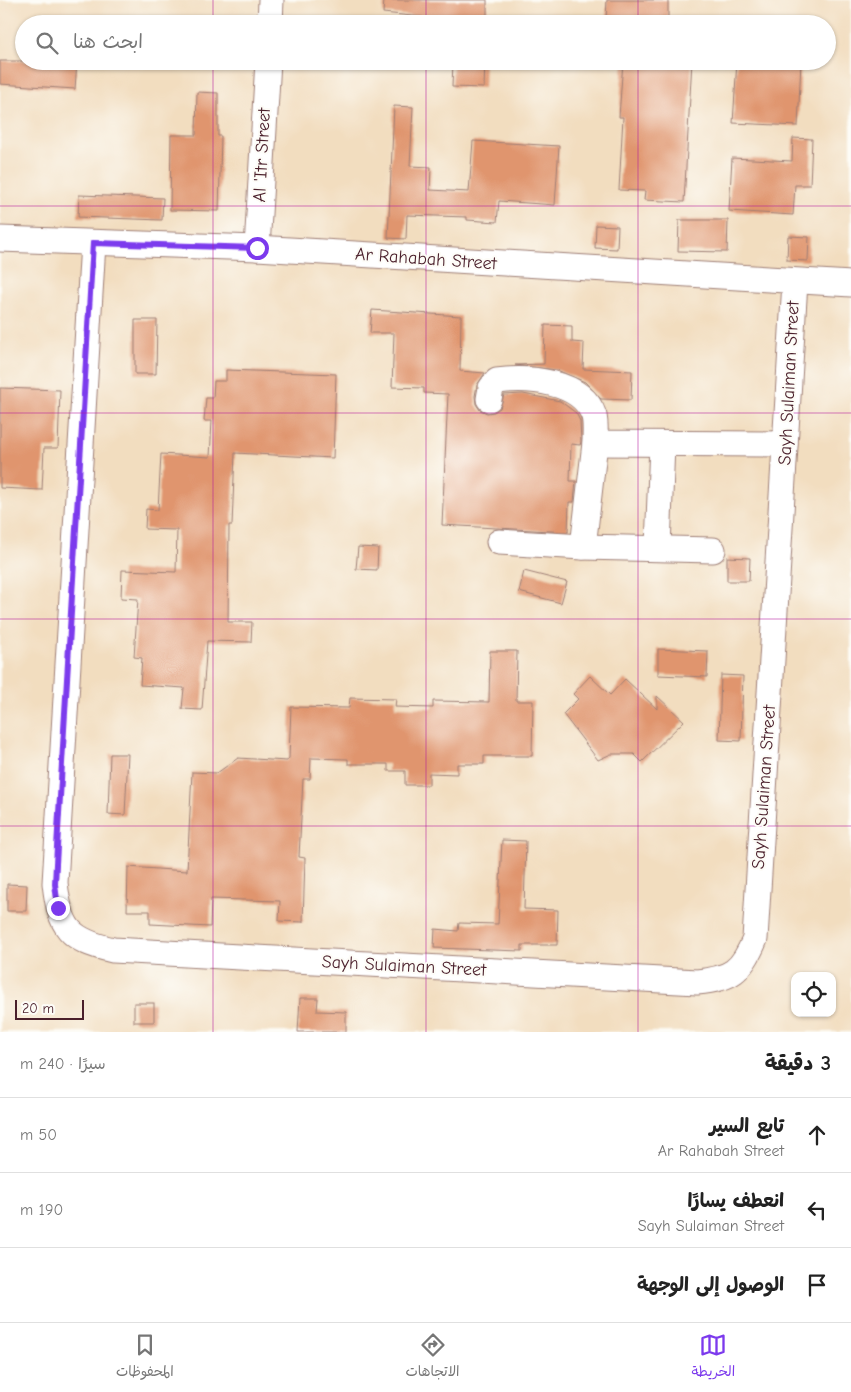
<!DOCTYPE html>
<html lang="ar">
<head>
<meta charset="utf-8">
<style>
  body { margin:0; font-family:"Comic Neue","Playpen Sans Arabic",sans-serif; background:#f2f2f2; color:#222; direction:rtl }
  .controls { position:absolute; right:15px; bottom:15px; display:grid; overflow:hidden; border-radius:10px; box-shadow:0 1px 4px #0004 }
  .controls button { width:45px; height:45px; display:grid; place-items:center; padding:0; border:0; border-bottom:1px solid #e0e0e0; background:#fff; color:#222; font:25px sans-serif }
  .scale { position:absolute; left:15px; bottom:12px; width:69px; box-sizing:border-box; padding-left:5px; border:2px solid #4a1f2b; border-top:0; font-size:14px; line-height:18px; white-space:nowrap; color:#4a1f2b; -webkit-text-stroke:4px #fdfcf7; paint-order:stroke }
  .stop { position:absolute; width:15px; height:15px; margin:-11px; border:4px solid #7c3aed; border-radius:50%; background:#fff }
  .stop.end { background:#7c3aed; border-color:#fff; box-shadow:0 1px 5px #0008 }
  .list { margin:0; padding:0; list-style:none }
  h2 { display:flex; justify-content:space-between; align-items:center; height:65px; margin:0; padding:0 20px; font-size:21px }
  h2 small { font-size:16px; font-weight:400; color:#767676 }
  .list li { display:grid; grid-template-columns:32px 1fr auto; gap:15px; align-items:center; box-sizing:border-box; height:75px; padding:0 20px; border-top:1px solid #e0e0e0 }
  .list b { display:block; font-size:19px; white-space:nowrap }
  .list p { margin:0; font-size:16px; white-space:nowrap; color:#767676 }
  .list em { font-size:16px; font-style:normal; color:#767676 }
  .icon { flex:none; width:28px; height:28px; fill:none; stroke:currentColor; stroke-width:2; stroke-linecap:round; stroke-linejoin:round }
  .map { position:relative; flex:none; width:851px; height:1032px; overflow:hidden; direction:ltr }
  .search { position:absolute; background:#fff; box-shadow:0 1px 4px #0004; left:15px; right:15px; top:15px; height:55px; display:flex; align-items:center; gap:12px; box-sizing:border-box; padding:0 18px; border-radius:28px; color:#767676; font-size:19px }
  .sheet { height:290px; background:#fff }
  nav { display:flex; justify-content:space-around; align-items:center; box-sizing:border-box; height:70px; border-top:1px solid #e0e0e0; background:#fff; font-size:14px; color:#767676 }
  nav a { display:grid; justify-items:center; gap:2px }
  nav .on { color:#7c3aed }
  .map>svg:first-child { display:block }
  .building { fill:#e0956e }
  .lines { fill:none; stroke-linecap:round; stroke-linejoin:round }
  .minor-casing { stroke:#9e7e75; stroke-width:27 }
  .minor { stroke:#fff; stroke-width:25 }
  .route { stroke:#7c3aed; stroke-width:6 }
  .grid { fill:none; stroke:#b5179e; stroke-width:1; stroke-opacity:0.55 }
  .labels { text-anchor:middle; dominant-baseline:central; stroke-width:4; stroke-linejoin:round; paint-order:stroke }
  .street-label { font-size:18px; fill:#4a1f2b; stroke:#fdfcf7 }
</style>
</head>
<body>
<div class="map">
<svg width="851" height="1032" viewBox="0 0 851 1032">
  <rect width="100%" height="100%" fill="#fdfcf7"/>
  <filter id="ink" filterUnits="userSpaceOnUse"><feTurbulence type="fractalNoise" baseFrequency=".02" numOctaves="2"/><feDisplacementMap in="SourceGraphic" scale="10" xChannelSelector="R" yChannelSelector="G"/><feConvolveMatrix kernelMatrix="1 2 1 2 8 2 1 2 1" color-interpolation-filters="sRGB"/></filter>
  <filter id="wash" filterUnits="userSpaceOnUse"><feTurbulence type="fractalNoise" baseFrequency=".0096" numOctaves="4" result="noise"/><feDisplacementMap in="SourceGraphic" scale="20" xChannelSelector="R" yChannelSelector="G"/><feGaussianBlur stdDeviation="1.12" result="paint"/><feColorMatrix in="noise" values="0 0 0 0 0 0 0 0 0 0 0 0 0 0 0 0 0 1.4 0 .05"/><feComposite in="paint" operator="in"/></filter>
  <g filter="url(#wash)">
    <rect width="100%" height="100%" fill="#f2ddbf"/>
    <g id="blocks">
      <g class="building">
        <polygon points="384,0 487,0 487,24 422,24 422,17 383,13"/>
        <polygon points="607,0 668,0 668,21 606,19"/>
        <polygon points="0,61 77,61 75,89 0,84"/>
        <polygon points="453,61 485,61 484,88 452,87"/>
        <polygon points="623,61 692,61 684,202 644,200 645,191 619,190 623,117 619,117"/>
        <polygon points="737,61 801,61 798,126 733,123"/>
        <polygon points="197,92 218,93 218,136 221,136 219,211 170,210 171,135 196,135"/>
        <polygon points="394,106 413,107 410,166 431,167 430,190 469,192 473,141 559,146 555,205 499,201 497,222 467,220 467,217 407,215 406,239 388,238"/>
        <polygon points="793,138 812,139 810,185 795,185 793,215 729,211 732,158 792,161"/>
        <polygon points="79,195 163,198 162,220 78,217"/>
        <polygon points="679,220 728,220 727,252 678,251"/>
        <polygon points="596,225 618,226 617,249 595,248"/>
        <polygon points="788,236 809,237 808,261 787,260"/>
        <polygon points="372,310 461,316 460,371 485,373 477,385 475,396 476,404 480,410 487,413 494,412 500,408 504,395 523,394 560,401 576,413 580,421 581,442 580,445 571,444 570,481 576,481 574,502 569,502 568,532 442,525 448,394 424,393 424,388 392,387 394,333 370,333"/>
        <polygon points="135,320 157,320 156,374 135,374"/>
        <polygon points="545,325 572,326 572,342 584,343 583,369 632,371 631,400 601,399 585,382 557,370 515,365 544,364"/>
        <polygon points="226,370 336,374 333,458 235,453 232,525 229,525 228,622 252,622 251,642 207,641 202,710 182,709 184,688 140,685 142,658 134,657 138,599 121,598 122,570 176,572 177,530 145,529 146,509 158,510 161,454 210,457 212,421 204,421 206,398 213,398 214,381 226,381"/>
        <polygon points="0,388 60,390 58,448 44,448 42,490 0,488"/>
        <polygon points="358,547 378,548 377,570 356,569"/>
        <polygon points="727,557 750,558 749,581 727,581"/>
        <polygon points="524,571 567,582 561,603 519,592"/>
        <polygon points="658,649 708,651 707,677 658,675"/>
        <polygon points="490,651 517,651 516,701 533,701 532,756 484,756 484,764 457,764 457,774 429,773 429,785 405,785 405,771 388,771 388,764 348,764 348,759 311,758 310,779 303,779 299,857 305,858 303,922 279,921 280,901 211,899 210,927 150,924 150,911 127,911 128,867 187,871 192,772 217,773 238,758 287,761 289,758 291,707 349,708 350,698 396,699 395,707 433,708 433,701 489,702"/>
        <polygon points="721,675 743,676 741,741 719,740"/>
        <polygon points="590,676 610,695 625,679 657,709 657,696 684,721 642,762 634,754 611,754 598,760 563,714 578,699 573,694"/>
        <polygon points="110,754 128,754 125,815 108,814"/>
        <polygon points="502,840 526,841 524,909 558,910 557,945 522,945 522,951 434,948 435,929 458,931 459,923 498,924"/>
        <polygon points="7,884 27,885 26,911 7,911"/>
        <polygon points="300,998 318,998 317,1011 346,1012 346,1032 298,1032"/>
        <rect x="134" y="1003" width="20" height="19"/>
      </g>
    </g>
  </g>
  <g filter="url(#ink)">
    <use href="#blocks" fill-opacity="0" stroke="#9e7e75" stroke-width="1"/>
    <g class="lines">
      <g class="minor-casing">
        <g id="minor">
          <polyline points="270,24 271,0"/>
          <polyline points="0,239 257,248 851,284"/>
          <path d="M 93,243 L 55,883 C 60,928 69,940 113,950 L 697,982 C 731,979 742,971 755,939 L 795,282"/>
          <polyline points="257,248 268,61"/>
          <path d="M 489,399 L 491,388 L 497,381 C 527,377 582,380 594,416 C 596,424 595,434 595,443 L 785,444"/>
          <polyline points="499,542 583,547 595,443"/>
          <polyline points="583,547 713,550"/>
          <polyline points="658,547 662,444"/>
        </g>
      </g>
      <use href="#minor" class="minor"/>
    </g>
  </g>
  <g class="lines" filter="url(#ink)">
    <polyline class="route" points="58,908 55,884 56,864 93,243 257,248"/>
  </g>
  <path class="grid" d="M 213,0 L 213,24M 426,0 L 426,24M 638,0 L 638,24M 213,61 L 213,1032M 426,61 L 426,1032M 638,61 L 638,1032M 0,206 L 851,206M 0,413 L 851,413M 0,619 L 851,619M 0,826 L 851,826"/>
  <g class="labels">
    <g class="street-label">
      <text transform="translate(262 155) rotate(-87)">Al 'Itr Street</text>
      <text transform="translate(426 259) rotate(4)">Ar Rahabah Street</text>
      <text transform="translate(789 383) rotate(-87)">Sayh Sulaiman Street</text>
      <text transform="translate(764 787) rotate(-86)">Sayh Sulaiman Street</text>
      <text transform="translate(404 966) rotate(3)">Sayh Sulaiman Street</text>
    </g>
  </g>
</svg>
<div class="controls">
<button><svg class="icon" aria-label="locate" viewBox="0 0 24 24"><circle cx="12" cy="12" r="6"/><path d="M12 2v4M12 18v4M2 12h4M18 12h4"/></svg></button>
</div>
<div class="scale">20 m</div>
<div class="stop" style="left:257px;top:248px"></div>
<div class="stop end" style="left:58px;top:908px"></div>
<div class="search"><svg class="icon" aria-label="search" viewBox="0 0 24 24"><circle cx="10" cy="10" r="6"/><path d="M15 15l6 6"/></svg>ابحث هنا</div>
</div>
<section class="sheet">
<h2>3 دقيقة<small>سيرًا · 240 m</small></h2>
<ul class="list">
<li><svg class="icon" aria-label="ahead" viewBox="0 0 24 24"><path d="M12 20V5M6 11l6-6 6 6"/></svg><div><b>تابع السير</b><p>Ar Rahabah Street</p></div><em>50 m</em></li>
<li><svg class="icon" aria-label="left" viewBox="0 0 24 24"><path d="M17 20v-9H6M10 6l-5 5 5 5"/></svg><div><b>انعطف يسارًا</b><p>Sayh Sulaiman Street</p></div><em>190 m</em></li>
<li><svg class="icon" aria-label="arrive" viewBox="0 0 24 24"><path d="M6 21V4h12l-3 4 3 4H6"/></svg><div><b>الوصول إلى الوجهة</b></div></li>
</ul>
</section>
<nav>
<a class="on"><svg class="icon" aria-label="map" viewBox="0 0 24 24"><path d="M3 6l6-2 6 2 6-2v14l-6 2-6-2-6 2zM9 4v14M15 6v14"/></svg>الخريطة</a>
<a><svg class="icon" aria-label="directions" viewBox="0 0 24 24"><path d="M12 3l9 9-9 9-9-9zM9 14v-3h6M13 9l2 2-2 2"/></svg>الاتجاهات</a>
<a><svg class="icon" aria-label="saved" viewBox="0 0 24 24"><path d="M7 4h10v16l-5-4-5 4z"/></svg>المحفوظات</a>
</nav>
</body>
</html>
